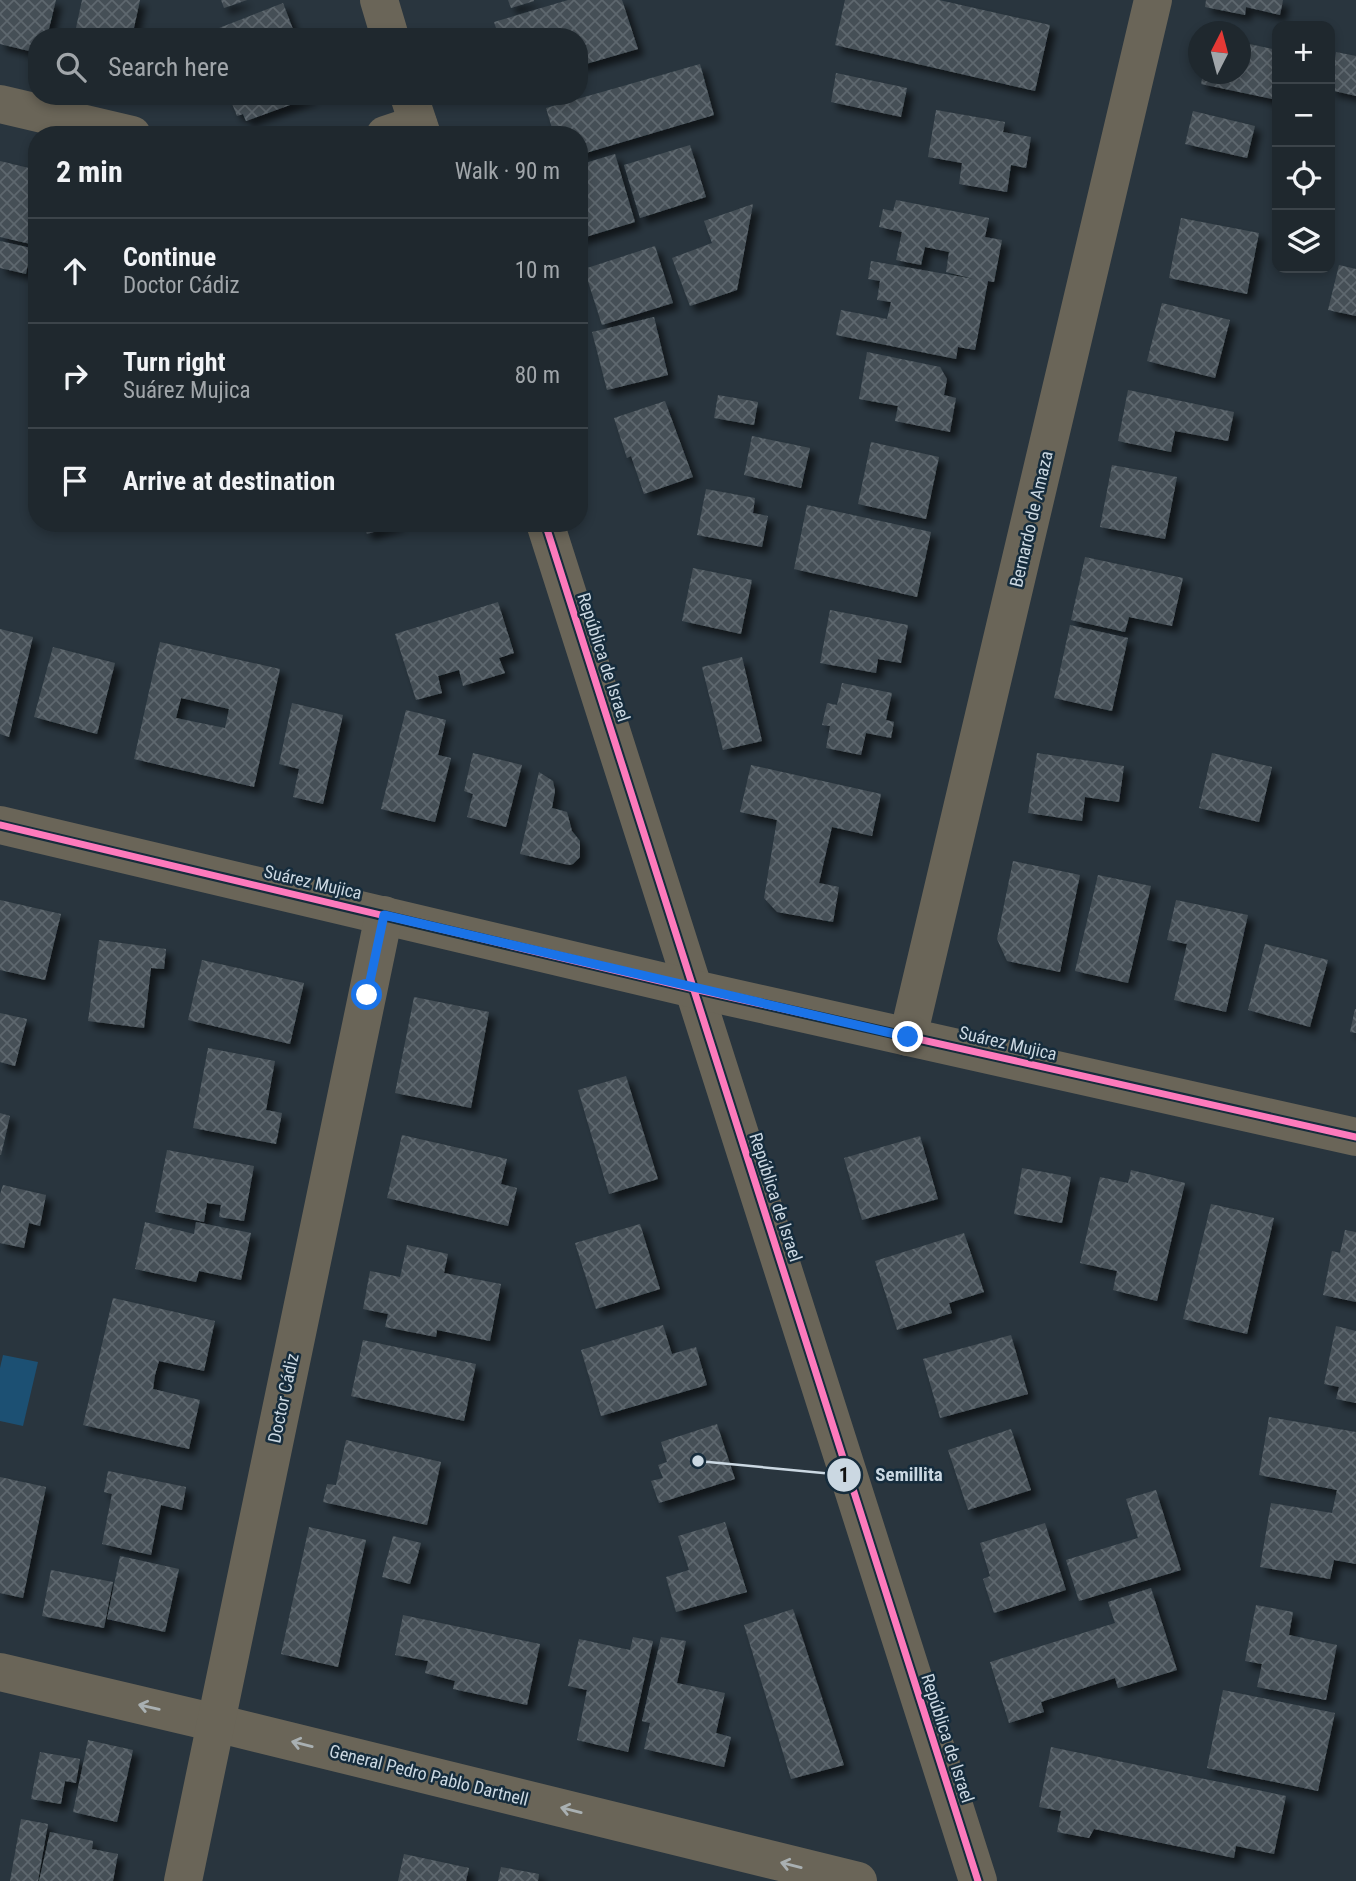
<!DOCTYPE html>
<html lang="en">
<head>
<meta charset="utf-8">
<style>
  body { margin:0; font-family:"Roboto Condensed",sans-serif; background:#273036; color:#f1f3f6 }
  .controls { position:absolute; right:21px; top:21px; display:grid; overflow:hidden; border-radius:14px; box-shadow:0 4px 10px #0003 }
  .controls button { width:63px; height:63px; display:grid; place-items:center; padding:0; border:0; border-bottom:2px solid #3c444a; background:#1f282e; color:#f1f3f6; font:35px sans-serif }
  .compass { position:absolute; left:1188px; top:21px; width:63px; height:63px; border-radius:50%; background:#1f282e; box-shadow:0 4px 10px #0003; rotate:6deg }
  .stop { position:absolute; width:21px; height:21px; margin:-16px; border:5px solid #1a73e8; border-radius:50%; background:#fff }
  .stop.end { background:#1a73e8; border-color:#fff; box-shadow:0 2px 7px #0008 }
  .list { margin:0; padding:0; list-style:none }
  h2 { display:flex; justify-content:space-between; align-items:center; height:91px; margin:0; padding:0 28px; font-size:30px }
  h2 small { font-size:23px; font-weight:400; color:#a1a6aa }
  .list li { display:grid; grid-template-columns:46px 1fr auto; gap:21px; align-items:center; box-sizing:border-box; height:105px; padding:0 28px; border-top:2px solid #3c444a }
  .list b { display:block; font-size:26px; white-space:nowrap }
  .list p { margin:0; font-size:23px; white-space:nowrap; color:#a1a6aa }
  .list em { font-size:23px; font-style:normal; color:#a1a6aa }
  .icon { flex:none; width:38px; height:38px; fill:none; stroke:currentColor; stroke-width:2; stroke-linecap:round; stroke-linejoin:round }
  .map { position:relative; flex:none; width:1356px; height:1881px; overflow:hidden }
  .search { position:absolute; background:#1f282e; box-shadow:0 4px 10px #0003; left:28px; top:28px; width:560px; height:77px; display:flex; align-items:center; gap:18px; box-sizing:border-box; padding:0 24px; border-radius:28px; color:#a1a6aa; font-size:26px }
  .panel { position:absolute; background:#1f282e; box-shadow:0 4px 10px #0003; left:28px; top:126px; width:560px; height:406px; border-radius:28px }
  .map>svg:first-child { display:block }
  .water { fill:#1c5073 }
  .building { fill:url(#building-cross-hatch); fill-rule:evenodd; filter:url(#shadow) }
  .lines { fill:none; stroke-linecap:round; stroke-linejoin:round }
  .minor { stroke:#6a6558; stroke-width:38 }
  .cycleway-casing { stroke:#162c3c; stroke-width:11 }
  .cycleway { stroke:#fd7abc; stroke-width:7 }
  .oneway { stroke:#a9b0b2 }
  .route { stroke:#1a73e8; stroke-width:9 }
  .labels { text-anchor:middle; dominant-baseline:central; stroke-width:5; stroke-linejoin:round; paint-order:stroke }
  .street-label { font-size:18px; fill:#cbd8e2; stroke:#162c3c }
  .leader { fill:none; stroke:#cbd8e2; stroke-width:2.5 }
  .callout-dot { fill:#cbd8e2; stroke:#162c3c; stroke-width:2.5 }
  .mark-label { font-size:21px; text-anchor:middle; font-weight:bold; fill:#111 }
  .callout-label { font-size:19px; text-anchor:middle; font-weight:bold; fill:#cbd8e2; stroke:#162c3c; stroke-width:5; stroke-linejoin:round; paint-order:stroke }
</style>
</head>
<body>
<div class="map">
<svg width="1356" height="1881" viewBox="0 0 1356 1881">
  <defs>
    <pattern id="building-cross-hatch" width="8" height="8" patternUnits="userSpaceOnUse" patternTransform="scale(1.75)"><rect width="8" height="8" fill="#454f56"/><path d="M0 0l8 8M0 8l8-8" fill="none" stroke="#5e686e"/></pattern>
    <filter id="shadow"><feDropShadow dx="6" dy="6" stdDeviation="3.5" flood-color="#0009"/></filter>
  </defs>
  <rect width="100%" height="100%" fill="#29353e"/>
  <polygon class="water" points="3,1355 38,1362 23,1426 0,1421 0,1368"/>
  <g class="building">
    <polygon points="0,0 56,0 47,37 37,37 37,53 0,44"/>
    <polygon points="82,0 140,0 132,37 74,37"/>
    <polygon points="221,0 247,0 224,8"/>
    <polygon points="508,0 534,0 534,1 511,8"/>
    <polygon points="568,0 622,0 638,49 579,66 579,37 499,37 494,22"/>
    <polygon points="845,0 939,0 1050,25 1035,91 835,45"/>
    <polygon points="1206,0 1283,0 1280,15 1246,7 1245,15 1205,7"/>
    <polygon points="283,3 296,37 196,37"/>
    <polygon points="1240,42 1277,50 1277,100 1201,84 1203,74 1240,74"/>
    <polygon points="1336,52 1356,56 1356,96 1330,90"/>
    <polygon points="700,64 714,115 579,155 579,135 554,135 546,108"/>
    <polygon points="836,73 907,88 901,117 831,102"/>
    <polygon points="229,96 312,96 312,97 246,121 243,114 237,116"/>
    <polygon points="936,110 1005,122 1003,132 1031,137 1026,168 1011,165 1007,192 959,184 962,163 928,157"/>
    <polygon points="1193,111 1255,126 1247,158 1185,144"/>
    <polygon points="690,145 706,197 640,218 624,165"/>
    <polygon points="615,154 635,222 579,239 579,165"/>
    <polygon points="0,161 37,170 35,245 0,237"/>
    <polygon points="896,200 989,218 985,237 1002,240 994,282 988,281 975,350 958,347 956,359 836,335 841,310 887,319 891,302 877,300 880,281 868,279 871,261 974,279 946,272 949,252 925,247 921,265 896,260 902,232 879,227 883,209 893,211"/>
    <polygon points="753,204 737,290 690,306 672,258 712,243 704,221"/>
    <polygon points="1181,218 1259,233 1247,294 1169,278"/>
    <polygon points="0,241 31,248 26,274 0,268"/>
    <polygon points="655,246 673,303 602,325 584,269"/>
    <polygon points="1339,265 1356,269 1356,316 1328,310"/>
    <polygon points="1162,303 1230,320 1215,378 1147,361"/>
    <polygon points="654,317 668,375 607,390 592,332"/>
    <polygon points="867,352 940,367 947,379 944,395 956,398 950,432 895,421 898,406 859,399"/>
    <polygon points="1128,390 1234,412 1228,441 1175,431 1171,452 1118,441"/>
    <polygon points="718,395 758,402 754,425 714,418"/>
    <polygon points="665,401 693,477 644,494 631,456 627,458 614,418"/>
    <polygon points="752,436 810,448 801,488 744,475"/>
    <polygon points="871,442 939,457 926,519 858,504"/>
    <polygon points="1112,465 1177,477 1165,539 1100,527"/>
    <polygon points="706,489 755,498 753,513 768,516 762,547 697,535"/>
    <polygon points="807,505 931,532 917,597 794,569"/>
    <polygon points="363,523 400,523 400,524 367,534"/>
    <polygon points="1085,557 1183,578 1172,626 1129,617 1125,632 1071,620"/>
    <polygon points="693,568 752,580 741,634 682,621"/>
    <polygon points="498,602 514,653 499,658 505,673 463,686 459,670 438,676 442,693 416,700 395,634"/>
    <polygon points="830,610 908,625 901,663 878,659 876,673 820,663"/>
    <polygon points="1070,625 1128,638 1112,711 1054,698"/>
    <polygon points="0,629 33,637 9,737 0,734"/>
    <path d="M 160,642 L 280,669 L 254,787 L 134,759 ZM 181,698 L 229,709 L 225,728 L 176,718 Z"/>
    <polygon points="53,647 115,663 97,734 34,717"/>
    <polygon points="742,657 762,741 723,750 702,667"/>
    <polygon points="842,683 892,693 886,720 894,722 891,738 866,733 861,755 826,748 830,726 822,725 827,703 837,705"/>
    <polygon points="292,703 343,715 323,804 293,797 299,769 279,764"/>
    <polygon points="406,710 446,720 438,755 451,758 435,822 381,809"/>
    <polygon points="473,753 522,765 506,827 467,817 473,794 464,791"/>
    <polygon points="1037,753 1124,766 1119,802 1085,797 1082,821 1028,813"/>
    <polygon points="1212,753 1272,767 1259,822 1199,808"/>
    <polygon points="751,765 881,794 872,836 832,827 819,883 839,887 833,922 777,912 764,898 777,820 740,812"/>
    <polygon points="539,772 553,781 555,791 552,808 567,812 572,831 580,841 580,857 573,864 569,865 520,854"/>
    <polygon points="1013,861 1080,875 1060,972 1007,961 997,939"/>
    <polygon points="1098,875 1151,886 1128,983 1075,971"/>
    <polygon points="0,900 61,914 45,980 0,970"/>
    <polygon points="1176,900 1248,915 1226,1012 1174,1000 1187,944 1167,940"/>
    <polygon points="99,940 166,949 164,969 151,968 144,1028 88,1021"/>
    <polygon points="1265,944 1328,960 1310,1027 1248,1010"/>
    <polygon points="202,960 304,983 290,1044 188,1020"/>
    <polygon points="414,997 489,1012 471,1108 395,1093"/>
    <polygon points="1355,1009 1356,1009 1356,1033 1350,1032"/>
    <polygon points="0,1013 27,1019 15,1066 0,1062"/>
    <polygon points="208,1048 275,1061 266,1110 282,1113 276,1144 193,1128"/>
    <polygon points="626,1076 658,1179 609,1194 578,1090"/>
    <polygon points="0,1113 10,1116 1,1155 0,1155"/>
    <polygon points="402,1135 507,1159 501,1184 517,1188 508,1226 387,1198"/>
    <polygon points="920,1136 938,1199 862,1220 844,1158"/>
    <polygon points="167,1150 254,1166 244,1221 219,1217 221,1205 207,1203 204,1222 155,1212"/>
    <polygon points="1022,1168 1071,1177 1062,1223 1014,1214"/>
    <polygon points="1131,1170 1185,1183 1157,1301 1113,1290 1117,1271 1080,1263 1100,1177 1128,1183"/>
    <polygon points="3,1185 46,1195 40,1226 29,1223 24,1248 0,1243 0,1194"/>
    <polygon points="1211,1204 1274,1218 1247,1334 1183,1319"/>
    <polygon points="145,1222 194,1234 196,1222 251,1233 241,1280 199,1271 196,1282 135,1269"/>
    <polygon points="640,1224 660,1289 596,1309 575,1243"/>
    <polygon points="1345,1230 1356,1232 1356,1302 1323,1295 1332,1251 1340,1253"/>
    <polygon points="964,1233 984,1292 949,1303 952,1313 897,1330 875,1261"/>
    <polygon points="407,1245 448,1254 444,1273 501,1284 490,1341 437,1330 436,1337 385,1327 388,1314 363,1309 370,1271 400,1277"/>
    <polygon points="113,1298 215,1321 204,1371 159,1361 155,1375 153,1389 200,1400 189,1449 83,1425"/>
    <polygon points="663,1325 672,1354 696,1347 707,1385 601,1416 581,1350"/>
    <polygon points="1336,1326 1356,1331 1356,1403 1336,1399 1339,1387 1324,1384"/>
    <polygon points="1011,1335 1028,1394 940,1418 923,1359"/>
    <polygon points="363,1340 476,1364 464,1421 351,1396"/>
    <polygon points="1269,1417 1356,1432 1356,1564 1334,1560 1330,1579 1260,1567 1271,1503 1332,1513 1337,1490 1259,1475"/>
    <polygon points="717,1424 735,1479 659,1503 651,1481 663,1478 658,1465 667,1462 661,1442"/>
    <polygon points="1011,1429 1031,1490 968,1510 948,1450"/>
    <polygon points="346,1440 441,1462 427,1525 323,1502 327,1484 336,1485"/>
    <polygon points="108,1471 186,1487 182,1510 161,1505 151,1555 102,1544 112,1494 104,1492"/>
    <polygon points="0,1477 46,1487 23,1598 0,1593"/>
    <polygon points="1156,1490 1181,1570 1079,1601 1066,1560 1138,1538 1126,1499"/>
    <polygon points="725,1522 747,1592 676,1612 666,1577 689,1570 678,1536"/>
    <polygon points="1045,1523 1066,1590 994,1613 983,1579 990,1576 980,1543"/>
    <polygon points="309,1527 366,1540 338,1667 281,1654"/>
    <polygon points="393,1536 421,1543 410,1584 382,1577"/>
    <polygon points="120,1556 179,1569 165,1632 107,1619"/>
    <polygon points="51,1570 113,1582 104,1628 42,1616"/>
    <polygon points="1151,1588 1177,1670 1118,1688 1115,1678 1041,1702 1044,1712 1009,1723 990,1662 1115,1623 1108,1602"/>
    <polygon points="1256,1605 1293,1612 1289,1635 1337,1645 1326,1700 1257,1687 1262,1664 1245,1661"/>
    <polygon points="793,1609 844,1765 791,1779 744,1625"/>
    <polygon points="403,1615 540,1644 527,1705 453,1689 455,1681 425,1673 428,1661 395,1655"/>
    <polygon points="633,1637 653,1641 628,1752 577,1740 587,1690 568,1686 579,1639 630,1650"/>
    <polygon points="661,1637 686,1641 677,1683 725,1693 716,1733 731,1737 724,1767 644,1749 650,1723 642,1721"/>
    <polygon points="1223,1690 1335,1713 1318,1791 1207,1768"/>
    <polygon points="88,1740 133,1750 117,1822 73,1812"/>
    <polygon points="1051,1747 1286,1796 1274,1854 1236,1846 1234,1858 1094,1829 1089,1838 1057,1832 1061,1811 1039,1807"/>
    <polygon points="40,1752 80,1759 76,1783 65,1781 61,1804 31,1799"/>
    <polygon points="21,1819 48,1824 38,1881 10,1881"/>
    <polygon points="50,1832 93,1841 92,1849 118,1854 113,1881 39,1881"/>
    <polygon points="404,1854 469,1868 466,1881 398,1881"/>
    <polygon points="501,1867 539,1874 538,1881 498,1881"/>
  </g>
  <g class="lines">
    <g class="minor">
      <polyline points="379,0 390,37"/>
      <polyline points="409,96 422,135"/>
      <polyline points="0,104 132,135"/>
      <polyline points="385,135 418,124"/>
      <polyline points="545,523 978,1881"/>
      <polyline points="0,825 694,989 1356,1137"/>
      <polyline points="908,1037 1153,0"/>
      <polyline points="0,1672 216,1723 858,1881"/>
      <polyline points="183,1881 384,915"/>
    </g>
    <g class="cycleway-casing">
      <g id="cycleway">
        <polyline points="545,523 978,1881"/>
        <polyline points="0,825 694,989 1356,1137"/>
      </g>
    </g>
    <use href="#cycleway" class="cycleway"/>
  </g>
  <defs><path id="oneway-shaft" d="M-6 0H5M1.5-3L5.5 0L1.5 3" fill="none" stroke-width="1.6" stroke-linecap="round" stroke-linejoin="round" transform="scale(1.75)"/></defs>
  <g class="oneway">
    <use href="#oneway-shaft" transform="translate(149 1707) rotate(-167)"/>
    <use href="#oneway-shaft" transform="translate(302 1744) rotate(-166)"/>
    <use href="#oneway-shaft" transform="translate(571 1810) rotate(-166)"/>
    <use href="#oneway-shaft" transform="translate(791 1865) rotate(-166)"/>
  </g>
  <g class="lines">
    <polyline class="route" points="367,995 384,915 908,1037"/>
  </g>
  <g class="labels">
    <g class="street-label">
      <text transform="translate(1031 519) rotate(-77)">Bernardo de Amaza</text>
      <text transform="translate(604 657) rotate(72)">República de Israel</text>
      <text transform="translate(313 882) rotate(13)">Suárez Mujica</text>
      <text transform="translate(1008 1043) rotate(13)">Suárez Mujica</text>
      <text transform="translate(776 1197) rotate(72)">República de Israel</text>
      <text transform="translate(283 1398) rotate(-78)">Doctor Cádiz</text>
      <text transform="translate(948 1738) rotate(72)">República de Israel</text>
      <text transform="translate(429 1775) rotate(14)">General Pedro Pablo Dartnell</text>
    </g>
  </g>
  <path class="leader" d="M698 1461L844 1475"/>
  <g class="callout-dot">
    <circle cx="698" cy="1461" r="7"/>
    <circle cx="844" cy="1475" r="18"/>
  </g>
  <g class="mark-label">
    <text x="844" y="1482">1</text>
  </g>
  <g class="callout-label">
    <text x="909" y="1481">Semillita</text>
  </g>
</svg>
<div class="controls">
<button>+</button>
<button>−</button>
<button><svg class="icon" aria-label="locate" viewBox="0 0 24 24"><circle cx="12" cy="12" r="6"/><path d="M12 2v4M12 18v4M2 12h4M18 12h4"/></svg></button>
<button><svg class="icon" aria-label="layers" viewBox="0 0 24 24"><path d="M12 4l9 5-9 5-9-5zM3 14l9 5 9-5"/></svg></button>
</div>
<svg class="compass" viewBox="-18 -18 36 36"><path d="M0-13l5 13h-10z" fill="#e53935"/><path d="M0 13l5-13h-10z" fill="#a1a6aa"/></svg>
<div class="stop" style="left:367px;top:995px"></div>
<div class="stop end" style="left:908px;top:1037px"></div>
<div class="search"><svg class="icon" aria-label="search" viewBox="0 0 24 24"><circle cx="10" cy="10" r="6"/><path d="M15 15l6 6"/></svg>Search here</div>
<section class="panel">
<h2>2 min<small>Walk · 90 m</small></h2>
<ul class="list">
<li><svg class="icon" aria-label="ahead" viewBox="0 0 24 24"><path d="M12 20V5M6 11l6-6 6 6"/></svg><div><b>Continue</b><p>Doctor Cádiz</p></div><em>10 m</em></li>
<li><svg class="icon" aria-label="right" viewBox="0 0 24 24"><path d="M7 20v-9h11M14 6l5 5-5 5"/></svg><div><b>Turn right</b><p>Suárez Mujica</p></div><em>80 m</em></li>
<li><svg class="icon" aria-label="arrive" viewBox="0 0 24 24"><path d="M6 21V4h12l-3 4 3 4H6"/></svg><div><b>Arrive at destination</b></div></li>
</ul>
</section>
</div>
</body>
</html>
